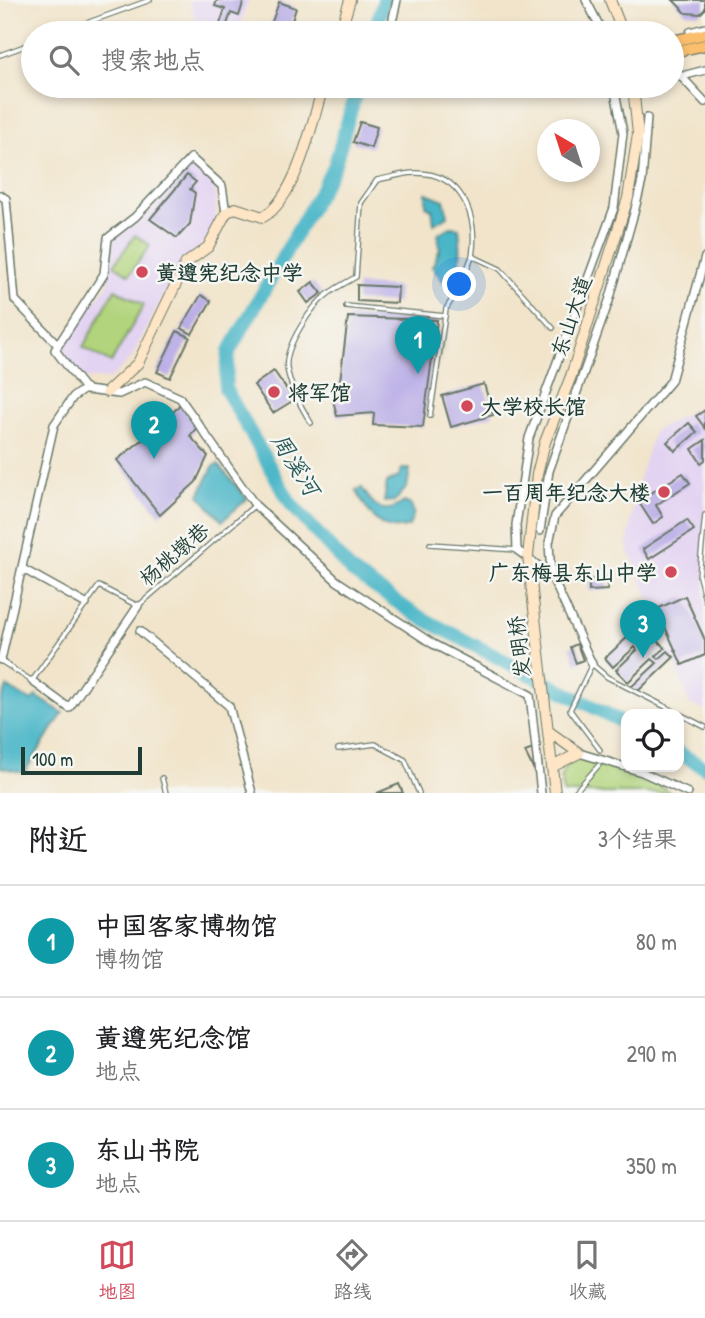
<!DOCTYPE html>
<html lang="zh">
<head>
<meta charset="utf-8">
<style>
  body { margin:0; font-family:"Patrick Hand","LXGW WenKai TC",sans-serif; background:#f2f2f2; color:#202124 }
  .controls { position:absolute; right:21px; bottom:21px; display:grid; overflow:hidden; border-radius:14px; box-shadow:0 4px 10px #0003 }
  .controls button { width:63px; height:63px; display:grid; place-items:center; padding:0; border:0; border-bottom:2px solid #e0e0e0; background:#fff; color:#202124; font:35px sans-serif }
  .compass { position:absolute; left:537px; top:119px; width:63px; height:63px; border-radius:50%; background:#fff; box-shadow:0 4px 10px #0003; rotate:321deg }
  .scale { position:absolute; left:21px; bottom:18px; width:121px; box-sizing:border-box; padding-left:7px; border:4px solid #1f3d34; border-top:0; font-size:19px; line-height:24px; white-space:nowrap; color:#1f3d34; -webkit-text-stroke:5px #f6f6f2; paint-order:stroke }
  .you { position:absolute; left:460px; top:285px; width:24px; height:24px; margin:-18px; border:5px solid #fff; border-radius:50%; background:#1a73e8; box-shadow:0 0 0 10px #1a73e833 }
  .badge { display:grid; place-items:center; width:46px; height:46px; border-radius:50%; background:#d1495b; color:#fff; font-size:23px; font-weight:700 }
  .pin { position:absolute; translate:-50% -58px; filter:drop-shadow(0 2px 4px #0008) }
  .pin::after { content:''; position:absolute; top:37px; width:24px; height:21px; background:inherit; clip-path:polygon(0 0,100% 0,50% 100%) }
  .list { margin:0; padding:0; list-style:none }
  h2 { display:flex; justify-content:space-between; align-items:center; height:91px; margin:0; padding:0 28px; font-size:30px }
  h2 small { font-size:23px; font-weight:400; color:#757577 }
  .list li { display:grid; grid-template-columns:46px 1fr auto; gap:21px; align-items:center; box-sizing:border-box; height:112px; padding:0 28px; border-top:2px solid #e0e0e0 }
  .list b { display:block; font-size:26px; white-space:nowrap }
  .list p { margin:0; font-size:23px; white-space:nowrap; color:#757577 }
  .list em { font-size:23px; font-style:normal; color:#757577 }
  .icon { flex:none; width:38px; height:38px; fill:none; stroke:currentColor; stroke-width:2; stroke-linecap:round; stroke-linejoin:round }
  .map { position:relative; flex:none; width:705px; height:793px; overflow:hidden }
  .search { position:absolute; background:#fff; box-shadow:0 4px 10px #0003; left:21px; right:21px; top:21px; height:77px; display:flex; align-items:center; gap:18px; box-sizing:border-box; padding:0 24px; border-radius:38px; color:#757577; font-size:26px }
  .sheet { height:427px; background:#fff }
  nav { display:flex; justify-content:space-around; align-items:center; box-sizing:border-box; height:98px; border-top:2px solid #e0e0e0; background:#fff; font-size:19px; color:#757577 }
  nav a { display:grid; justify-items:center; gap:4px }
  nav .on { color:#d1495b }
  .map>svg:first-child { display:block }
  .built { fill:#e3d3f2 }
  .green { fill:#b1d47c; stroke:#688858; stroke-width:2 }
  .water { fill:#4ab6c7; stroke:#347a7e; stroke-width:2 }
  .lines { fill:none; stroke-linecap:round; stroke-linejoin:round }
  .river { stroke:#4ab6c7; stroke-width:14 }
  .building { fill:#baade6 }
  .lane-casing { stroke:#687768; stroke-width:6 }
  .street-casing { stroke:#687768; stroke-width:10 }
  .secondary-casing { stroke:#687768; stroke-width:12 }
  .primary-casing { stroke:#687768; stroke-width:13 }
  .lane { stroke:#fff; stroke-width:3.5 }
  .street { stroke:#fff; stroke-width:7 }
  .secondary { stroke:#fde5c5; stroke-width:10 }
  .primary { stroke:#fabe6d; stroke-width:10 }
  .poi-dot { fill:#d1495b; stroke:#f6f6f2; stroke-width:2.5 }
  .labels { text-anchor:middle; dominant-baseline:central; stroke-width:5; stroke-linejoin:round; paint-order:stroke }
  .poi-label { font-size:21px; font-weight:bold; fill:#1f3d34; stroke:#f6f6f2; text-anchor:start }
  .street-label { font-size:21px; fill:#1f3d34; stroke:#f6f6f2 }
  .water-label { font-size:23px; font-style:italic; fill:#2a5b59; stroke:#f6f6f2 }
</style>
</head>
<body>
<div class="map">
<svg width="705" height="793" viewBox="0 0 705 793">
  <rect width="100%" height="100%" fill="#f6f6f2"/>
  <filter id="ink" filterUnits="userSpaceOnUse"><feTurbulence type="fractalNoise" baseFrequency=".0143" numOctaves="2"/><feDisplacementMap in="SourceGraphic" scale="14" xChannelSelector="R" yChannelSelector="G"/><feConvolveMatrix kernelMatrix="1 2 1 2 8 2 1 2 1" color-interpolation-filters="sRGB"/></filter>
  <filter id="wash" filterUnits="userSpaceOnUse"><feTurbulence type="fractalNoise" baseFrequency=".00686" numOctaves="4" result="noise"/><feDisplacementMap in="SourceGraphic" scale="28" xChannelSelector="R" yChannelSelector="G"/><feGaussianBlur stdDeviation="1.57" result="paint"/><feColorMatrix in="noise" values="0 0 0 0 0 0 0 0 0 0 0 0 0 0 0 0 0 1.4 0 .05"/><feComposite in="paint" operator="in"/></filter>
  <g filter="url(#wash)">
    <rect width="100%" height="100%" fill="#f1e4ca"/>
    <g class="built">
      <polygon points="189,0 249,0 237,33 196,33 196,22"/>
      <polygon points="191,165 215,184 216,229 195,252 182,259 132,357 110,379 80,378 61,348 108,284 111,247 118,233 140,222"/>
      <polygon points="705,404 705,710 689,704 678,669 627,546 637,485 654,431"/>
    </g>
    <g class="green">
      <polygon points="135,235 150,245 129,275 114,265"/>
      <polygon points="115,289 144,305 111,363 83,347"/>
      <polygon points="579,757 652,781 671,793 563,793 561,778 567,763"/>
    </g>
    <g class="water">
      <polygon points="426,193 444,200 448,216 434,224 432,209 426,206"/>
      <path d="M 451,227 L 459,228 C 461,249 464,270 446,284 L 432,267 L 440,249 L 438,234 Z"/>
      <polygon points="218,464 247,499 222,521 199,495 213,467"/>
      <polygon points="402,469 410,469 407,487 395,501 384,502 387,482 399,477"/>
      <path d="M 362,488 C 373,505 382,518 404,502 L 411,505 L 414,513 L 409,526 C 380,536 368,512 356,490 Z"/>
      <polygon points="7,687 32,701 36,696 63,713 24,773 0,767 0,703"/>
    </g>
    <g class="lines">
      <g class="river">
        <polyline points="374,33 384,0"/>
        <polyline points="358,86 334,167 229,352 225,388 291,504 351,571 416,615 626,724"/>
        <polyline points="679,753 705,768"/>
      </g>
    </g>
    <g id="blocks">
      <g class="building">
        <polygon points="217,0 244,0 239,16 231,13 224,33 217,33 225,9 215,6"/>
        <polygon points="673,0 705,0 705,9 700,14 686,13"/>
        <polygon points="279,2 296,8 288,33 268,33"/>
        <polygon points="360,122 377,127 371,148 353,142"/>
        <polygon points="187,175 196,182 190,189 195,193 190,224 177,238 150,219"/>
        <polygon points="313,282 322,293 308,303 300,292"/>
        <polygon points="357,285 398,287 397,303 357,301"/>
        <polygon points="201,295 211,301 192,334 181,328"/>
        <polygon points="348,317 437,320 423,427 373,425 374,413 337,416 333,400 339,389"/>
        <polygon points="177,331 190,337 170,378 157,372"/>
        <polygon points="274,371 294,400 273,413 254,385"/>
        <polygon points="484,384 493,415 451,427 442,396"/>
        <polygon points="180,404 197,427 190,436 208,456 196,482 160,515 117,460 166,421"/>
        <polygon points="705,410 705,428 696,416"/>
        <polygon points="689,423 697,432 675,451 667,442"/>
        <polygon points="705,440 705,460 701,463 692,449"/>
        <polygon points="683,473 690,483 656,505 663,517 653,524 638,501"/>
        <polygon points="687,520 694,530 649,559 643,549"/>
        <polygon points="607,576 608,590 589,591 589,580"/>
        <polygon points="685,596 705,640 705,655 682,665 657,609"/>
        <polygon points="642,624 650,632 640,641 643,645 653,636 665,648 656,656 659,659 668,651 674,657 636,693 631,687 657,663 652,659 628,682 616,670 637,650 635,647 613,667 605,658"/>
        <polygon points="577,644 583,660 576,663 570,647"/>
        <polygon points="533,749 534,770 525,752"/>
        <polygon points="399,784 403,793 377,793"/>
      </g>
    </g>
  </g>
  <g filter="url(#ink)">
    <use href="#blocks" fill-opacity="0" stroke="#687768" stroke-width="2"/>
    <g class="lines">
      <g class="lane-casing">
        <g id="lane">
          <polyline points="59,33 150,0"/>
          <polyline points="0,55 33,43"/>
          <polyline points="346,306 445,316"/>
          <polyline points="430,416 446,309 461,285 472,256"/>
          <path d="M 311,423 C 301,407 290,387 287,368 C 284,347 312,305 328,294 C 337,287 347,282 356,277 L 361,203 L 377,180 C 389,178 403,173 415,173 C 462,172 479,217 472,256 L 500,269 L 553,328"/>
          <polyline points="705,515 699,576 705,600"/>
          <polyline points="430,544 517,550"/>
          <polyline points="1,661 32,681 99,586 138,606 255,505"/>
          <polyline points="338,749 375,744 405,760 419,793"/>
          <polyline points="600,750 570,710 592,664 607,677 705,727"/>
          <polyline points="162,778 166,793"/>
          <polyline points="574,793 599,765"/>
        </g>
      </g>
      <g class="street-casing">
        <g id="street">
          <polyline points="586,0 603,33"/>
          <polyline points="393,18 397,0"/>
          <polyline points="690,32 705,28"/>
          <polyline points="672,61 677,72 705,102"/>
          <polyline points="686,75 705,70"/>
          <polyline points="0,195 6,199 15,300 58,345"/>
          <polyline points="226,213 222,186 191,158 135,217 108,238 104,274 55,350 86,390 119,394 145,382 180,398 255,505 337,581 433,644 530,695 541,793"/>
          <polyline points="540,531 549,471 610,298 634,213 642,181 647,118"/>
          <polyline points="23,569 86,604"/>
          <polyline points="551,575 549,543 555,516 671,381 705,257"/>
          <polyline points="140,631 229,706 252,793"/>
          <polyline points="1,660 54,425 73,397 86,388"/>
          <polyline points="592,664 551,575 517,550 516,525 529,438 614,208 623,133 614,86"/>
          <polyline points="32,681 69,708 138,606"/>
          <polyline points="579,753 642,772 688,793"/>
        </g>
      </g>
      <g class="secondary-casing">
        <g id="secondary">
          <polyline points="610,0 623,33"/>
          <polyline points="340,33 350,0"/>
          <path d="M 107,392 L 138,363 L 186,263 L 208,247 L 226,213 L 235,208 L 263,217 C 296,199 313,121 323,86"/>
          <polyline points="548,731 579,753 552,767"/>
          <polyline points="555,793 528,556 537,474 545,442 571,376 628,198 638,134 633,86"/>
        </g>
      </g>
      <g class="primary-casing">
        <g id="primary">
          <polyline points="672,41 705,34"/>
          <polyline points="672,52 705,45"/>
        </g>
      </g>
      <use href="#lane" class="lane"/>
      <use href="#street" class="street"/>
      <use href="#secondary" class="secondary"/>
      <use href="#primary" class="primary"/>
    </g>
  </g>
  <g class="poi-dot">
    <circle cx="142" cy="272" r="7"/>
    <circle cx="274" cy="392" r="7"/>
    <circle cx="467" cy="406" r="7"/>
    <circle cx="664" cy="492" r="7"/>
    <circle cx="671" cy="572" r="7"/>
  </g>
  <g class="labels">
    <g class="poi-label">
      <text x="156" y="272">黄遵宪纪念中学</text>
      <text x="288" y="392">将军馆</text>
      <text x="481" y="406">大学校长馆</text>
      <text x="650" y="492" text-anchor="end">一百周年纪念大楼</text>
      <text x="657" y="572" text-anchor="end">广东梅县东山中学</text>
    </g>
    <g class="street-label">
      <text transform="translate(571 316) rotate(-71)">东山大道</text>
      <text transform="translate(174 554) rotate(-41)">杨桃墩巷</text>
      <text transform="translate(519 647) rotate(-97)">发明桥</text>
    </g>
    <g class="water-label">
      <text transform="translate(296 464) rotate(58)">周溪河</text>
    </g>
  </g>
</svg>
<div class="controls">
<button><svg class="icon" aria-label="locate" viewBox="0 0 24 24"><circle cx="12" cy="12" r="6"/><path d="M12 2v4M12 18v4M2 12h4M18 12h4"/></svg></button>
</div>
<svg class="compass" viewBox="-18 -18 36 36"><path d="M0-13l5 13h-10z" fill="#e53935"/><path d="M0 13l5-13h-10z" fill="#757577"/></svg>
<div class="scale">100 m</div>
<div class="you"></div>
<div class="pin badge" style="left:418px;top:374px;background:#0f9aa8">1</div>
<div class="pin badge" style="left:154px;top:459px;background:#0f9aa8">2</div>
<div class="pin badge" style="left:643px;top:658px;background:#0f9aa8">3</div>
<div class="search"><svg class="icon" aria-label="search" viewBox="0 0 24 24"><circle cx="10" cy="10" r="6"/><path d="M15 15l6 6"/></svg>搜索地点</div>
</div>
<section class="sheet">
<h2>附近<small>3个结果</small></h2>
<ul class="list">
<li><span class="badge" style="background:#0f9aa8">1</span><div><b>中国客家博物馆</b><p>博物馆</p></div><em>80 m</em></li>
<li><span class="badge" style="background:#0f9aa8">2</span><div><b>黄遵宪纪念馆</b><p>地点</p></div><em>290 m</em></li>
<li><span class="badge" style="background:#0f9aa8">3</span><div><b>东山书院</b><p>地点</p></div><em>350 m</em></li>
</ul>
</section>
<nav>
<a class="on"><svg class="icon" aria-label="map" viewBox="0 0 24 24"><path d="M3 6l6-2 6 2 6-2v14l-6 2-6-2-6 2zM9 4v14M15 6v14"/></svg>地图</a>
<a><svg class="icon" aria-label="directions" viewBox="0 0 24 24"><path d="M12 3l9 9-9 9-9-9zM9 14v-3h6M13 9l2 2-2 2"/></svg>路线</a>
<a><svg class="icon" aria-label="saved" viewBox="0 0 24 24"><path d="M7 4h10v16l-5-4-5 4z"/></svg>收藏</a>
</nav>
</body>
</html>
